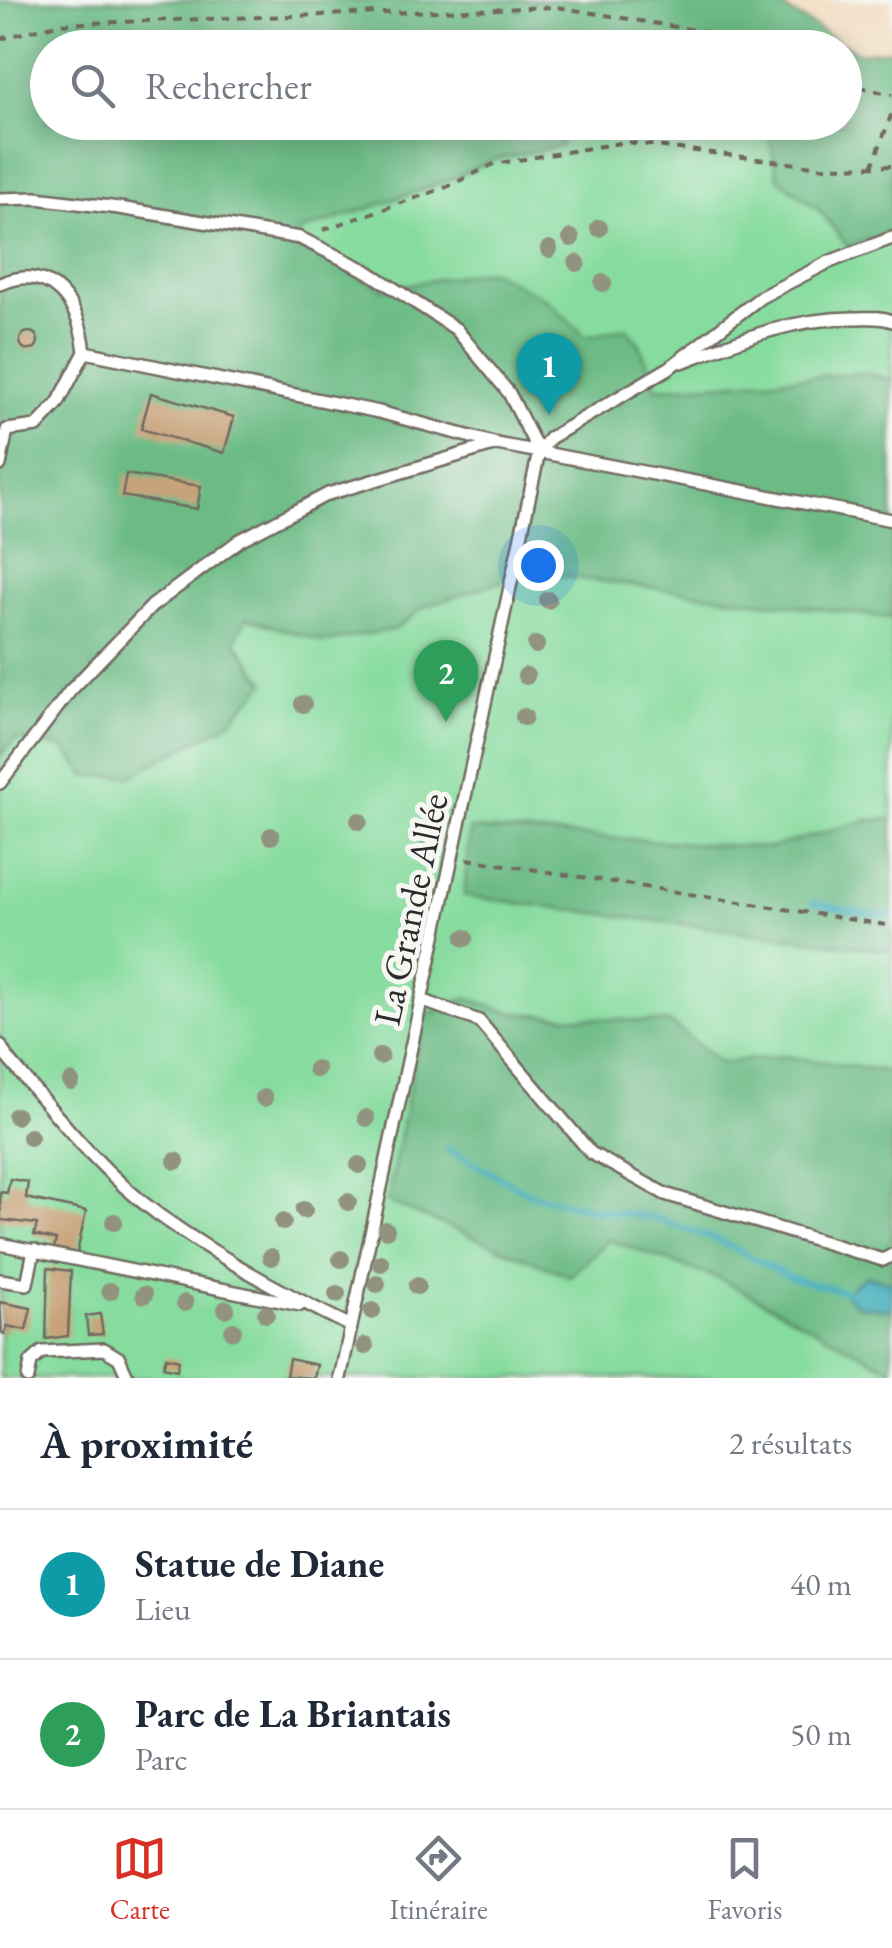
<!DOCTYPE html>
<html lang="fr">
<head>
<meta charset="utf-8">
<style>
  body { margin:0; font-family:"EB Garamond",serif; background:#f6f6f7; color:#1f2937 }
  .you { position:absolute; left:538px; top:565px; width:35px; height:35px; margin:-25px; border:8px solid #fff; border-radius:50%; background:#1a73e8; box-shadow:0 0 0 15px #1a73e833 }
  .badge { display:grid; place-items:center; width:65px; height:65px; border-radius:50%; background:#d93025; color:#fff; font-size:32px; font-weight:700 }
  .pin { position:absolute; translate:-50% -82px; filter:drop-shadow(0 2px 5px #0008) }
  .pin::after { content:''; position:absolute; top:52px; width:35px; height:30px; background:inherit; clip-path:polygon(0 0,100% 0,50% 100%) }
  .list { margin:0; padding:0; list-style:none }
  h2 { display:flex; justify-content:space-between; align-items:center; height:130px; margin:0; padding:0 40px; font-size:42px }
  h2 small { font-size:32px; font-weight:400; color:#747a83 }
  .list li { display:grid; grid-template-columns:65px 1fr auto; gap:30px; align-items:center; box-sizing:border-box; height:150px; padding:0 40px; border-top:2px solid #e0e1e3 }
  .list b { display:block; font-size:38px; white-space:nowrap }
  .list p { margin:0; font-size:32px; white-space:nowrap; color:#747a83 }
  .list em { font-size:32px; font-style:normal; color:#747a83 }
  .icon { flex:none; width:55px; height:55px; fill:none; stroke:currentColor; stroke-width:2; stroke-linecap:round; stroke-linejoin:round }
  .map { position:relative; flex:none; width:892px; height:1378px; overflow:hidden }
  .search { position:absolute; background:#fff; box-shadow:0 5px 25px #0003; left:30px; right:30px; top:30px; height:110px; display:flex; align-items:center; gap:25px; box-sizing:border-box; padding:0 35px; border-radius:55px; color:#747a83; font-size:38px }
  .sheet { height:430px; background:#fff }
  nav { display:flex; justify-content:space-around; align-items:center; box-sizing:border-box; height:140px; border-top:2px solid #e0e1e3; background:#fff; font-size:28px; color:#747a83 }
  nav a { display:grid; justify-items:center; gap:5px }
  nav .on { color:#d93025 }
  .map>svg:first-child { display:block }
  .green { fill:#86db9e; stroke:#588364; stroke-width:2.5 }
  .forest { fill:#6cbb85; stroke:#4c7358; stroke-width:2.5 }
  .water { fill:#3dacb9; stroke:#346c72; stroke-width:2.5 }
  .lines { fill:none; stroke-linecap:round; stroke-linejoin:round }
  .stream { stroke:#3dacb9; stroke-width:6 }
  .building { fill:#c8a37a }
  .lane-casing { stroke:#71695f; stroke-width:16 }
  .path { stroke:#71695f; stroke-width:4; stroke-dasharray:8 8; stroke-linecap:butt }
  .lane { stroke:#fff; stroke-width:11 }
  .tree { fill:#91937e }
  .labels { text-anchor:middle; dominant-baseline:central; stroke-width:10; stroke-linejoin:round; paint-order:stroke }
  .street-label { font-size:38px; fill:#2b2b2b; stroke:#f6f6f2 }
</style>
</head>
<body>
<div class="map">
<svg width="892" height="1378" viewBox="0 0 892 1378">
  <rect width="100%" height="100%" fill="#f6f6f2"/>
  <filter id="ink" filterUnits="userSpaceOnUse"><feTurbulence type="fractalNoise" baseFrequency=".01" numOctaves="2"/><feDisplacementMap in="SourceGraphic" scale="20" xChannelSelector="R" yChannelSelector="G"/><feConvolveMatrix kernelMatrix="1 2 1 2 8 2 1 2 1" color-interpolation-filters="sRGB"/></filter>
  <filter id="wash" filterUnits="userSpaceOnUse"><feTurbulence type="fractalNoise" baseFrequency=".0048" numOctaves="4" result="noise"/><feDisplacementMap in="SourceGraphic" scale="40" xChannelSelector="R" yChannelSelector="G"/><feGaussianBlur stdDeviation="2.25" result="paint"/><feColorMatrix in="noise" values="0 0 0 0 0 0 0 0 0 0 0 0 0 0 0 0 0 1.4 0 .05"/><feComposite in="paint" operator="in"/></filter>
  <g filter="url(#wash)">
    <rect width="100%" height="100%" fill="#f2dcbf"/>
    <polygon class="green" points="48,48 48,122 844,122 892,103 892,1378 0,1378 0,50"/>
    <g class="forest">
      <polygon points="0,0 769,0 859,53 892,50 892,230 848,247 821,212 778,178 766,123 844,122 844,48 48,48 48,122 564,123 561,146 492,160 442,183 299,232 296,248 338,265 382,289 490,270 546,299 586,337 626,328 639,343 657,388 864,373 892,380 892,618 528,572 424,607 396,629 325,642 246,618 235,641 266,683 226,725 130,776 86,776 64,748 16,739 0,756"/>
      <polygon points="892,819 892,951 464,896 470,829 770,848 868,820"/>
      <polygon points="467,998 512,1013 671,1023 720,1063 784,1056 892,1072 892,1370 720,1279 609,1240 570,1276 387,1202 423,1017"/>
    </g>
    <polygon class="water" points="866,1276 892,1282 892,1310 859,1306 843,1293"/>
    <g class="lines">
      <g class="stream">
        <polyline points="813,903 867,914 892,916"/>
        <polyline points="446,1148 533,1195 597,1210 655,1218 720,1241 791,1278 850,1293"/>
      </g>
    </g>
    <g id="blocks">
      <g class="building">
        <circle cx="29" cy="341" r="9"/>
        <polygon points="151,393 234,417 224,453 141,429"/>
        <polygon points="126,474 201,486 197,509 122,496"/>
        <polygon points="10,1179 28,1182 26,1198 86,1211 77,1253 54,1248 56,1240 34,1235 37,1224 1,1220 0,1192 7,1193"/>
        <polygon points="48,1268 71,1271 68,1336 46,1339"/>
        <polygon points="0,1302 31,1308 26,1330 7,1326 5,1334 2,1333"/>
        <polygon points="100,1314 103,1334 88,1335 86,1316"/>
        <polygon points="166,1357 179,1360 177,1370 163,1367"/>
        <polygon points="289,1359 317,1365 314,1378 286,1376"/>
      </g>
    </g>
  </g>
  <g filter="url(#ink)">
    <use href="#blocks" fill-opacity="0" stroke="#71695f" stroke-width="2.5"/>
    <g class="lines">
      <g class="lane-casing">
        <g id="lane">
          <polyline points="0,199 36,198 119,208 300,238 367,271 456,329 509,393 539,452"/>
          <path d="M 0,284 C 53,261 80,306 85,352"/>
          <path d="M 682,362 C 739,340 792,318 854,318 C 867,318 880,316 892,321"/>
          <polyline points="539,452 892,520"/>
          <polyline points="0,465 7,430 37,426 58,403 85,352 379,412 497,444 539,452 550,438 669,368 761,297 829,262 892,238"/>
          <polyline points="0,783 70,691 152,606 240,540 328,494 497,444"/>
          <polyline points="421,1000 479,1021 591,1153 665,1194 883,1260 892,1255"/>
          <path d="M 0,1045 L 6,1056 C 53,1111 100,1172 159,1215 C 219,1258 285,1294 351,1326"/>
          <polyline points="0,1244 300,1305"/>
          <polyline points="0,1280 27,1284 34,1250"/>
          <polyline points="28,1378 31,1362 42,1352 104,1349 119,1358 128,1378"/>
          <polyline points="340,1378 539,452"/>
        </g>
      </g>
      <g class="path">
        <polyline points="0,39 57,24 557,7 712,33 736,48"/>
        <polyline points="844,83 892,95"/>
        <polyline points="872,167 892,113"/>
        <polyline points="323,230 447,187 494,164 626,142 821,167 892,166"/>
        <polyline points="467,859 892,926"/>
      </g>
      <use href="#lane" class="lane"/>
    </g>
    <g class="tree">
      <circle cx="599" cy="228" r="9"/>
      <circle cx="571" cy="238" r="9"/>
      <circle cx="549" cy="249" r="9"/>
      <circle cx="577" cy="263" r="9"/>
      <circle cx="603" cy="283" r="9"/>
      <circle cx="548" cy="600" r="9"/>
      <circle cx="536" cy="645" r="9"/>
      <circle cx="526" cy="676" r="9"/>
      <circle cx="303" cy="704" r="9"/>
      <circle cx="524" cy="717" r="9"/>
      <circle cx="359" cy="821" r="9"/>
      <circle cx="271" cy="836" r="9"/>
      <circle cx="430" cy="841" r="9"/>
      <circle cx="465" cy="938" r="9"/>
      <circle cx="380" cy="1056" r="9"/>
      <circle cx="316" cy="1069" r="9"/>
      <circle cx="71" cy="1082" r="9"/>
      <circle cx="264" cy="1098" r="9"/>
      <circle cx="16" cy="1116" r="9"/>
      <circle cx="366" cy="1118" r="9"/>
      <circle cx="30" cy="1137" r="9"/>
      <circle cx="176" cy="1161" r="9"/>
      <circle cx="359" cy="1165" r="9"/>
      <circle cx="348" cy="1202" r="9"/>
      <circle cx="304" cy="1210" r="9"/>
      <circle cx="114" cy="1222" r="9"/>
      <circle cx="283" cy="1222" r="9"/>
      <circle cx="386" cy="1230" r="9"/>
      <circle cx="271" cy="1257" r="9"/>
      <circle cx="341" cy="1259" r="9"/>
      <circle cx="381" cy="1263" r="9"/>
      <circle cx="377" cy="1284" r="9"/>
      <circle cx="417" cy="1286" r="9"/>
      <circle cx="110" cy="1291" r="9"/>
      <circle cx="337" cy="1294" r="9"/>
      <circle cx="144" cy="1295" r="9"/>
      <circle cx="185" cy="1303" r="9"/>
      <circle cx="226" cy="1309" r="9"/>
      <circle cx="372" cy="1311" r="9"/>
      <circle cx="266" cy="1314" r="9"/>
      <circle cx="233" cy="1331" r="9"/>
      <circle cx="365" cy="1346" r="9"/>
    </g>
  </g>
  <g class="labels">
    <g class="street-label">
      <text transform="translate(410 909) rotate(-78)">La Grande Allée</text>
    </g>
  </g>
</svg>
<div class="you"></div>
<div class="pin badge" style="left:549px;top:415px;background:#0f9aa8">1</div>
<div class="pin badge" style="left:446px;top:722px;background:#2e9e5b">2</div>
<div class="search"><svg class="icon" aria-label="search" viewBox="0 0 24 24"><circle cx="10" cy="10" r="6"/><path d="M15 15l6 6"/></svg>Rechercher</div>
</div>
<section class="sheet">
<h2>À proximité<small>2 résultats</small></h2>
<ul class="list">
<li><span class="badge" style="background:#0f9aa8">1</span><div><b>Statue de Diane</b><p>Lieu</p></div><em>40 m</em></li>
<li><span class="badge" style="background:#2e9e5b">2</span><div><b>Parc de La Briantais</b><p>Parc</p></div><em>50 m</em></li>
</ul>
</section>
<nav>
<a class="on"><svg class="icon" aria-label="map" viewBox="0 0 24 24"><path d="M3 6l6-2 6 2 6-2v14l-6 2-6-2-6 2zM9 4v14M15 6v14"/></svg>Carte</a>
<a><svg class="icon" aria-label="directions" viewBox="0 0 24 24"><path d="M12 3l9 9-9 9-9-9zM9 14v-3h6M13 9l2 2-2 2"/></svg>Itinéraire</a>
<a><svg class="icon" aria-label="saved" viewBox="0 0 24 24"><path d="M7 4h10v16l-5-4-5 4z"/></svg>Favoris</a>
</nav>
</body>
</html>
